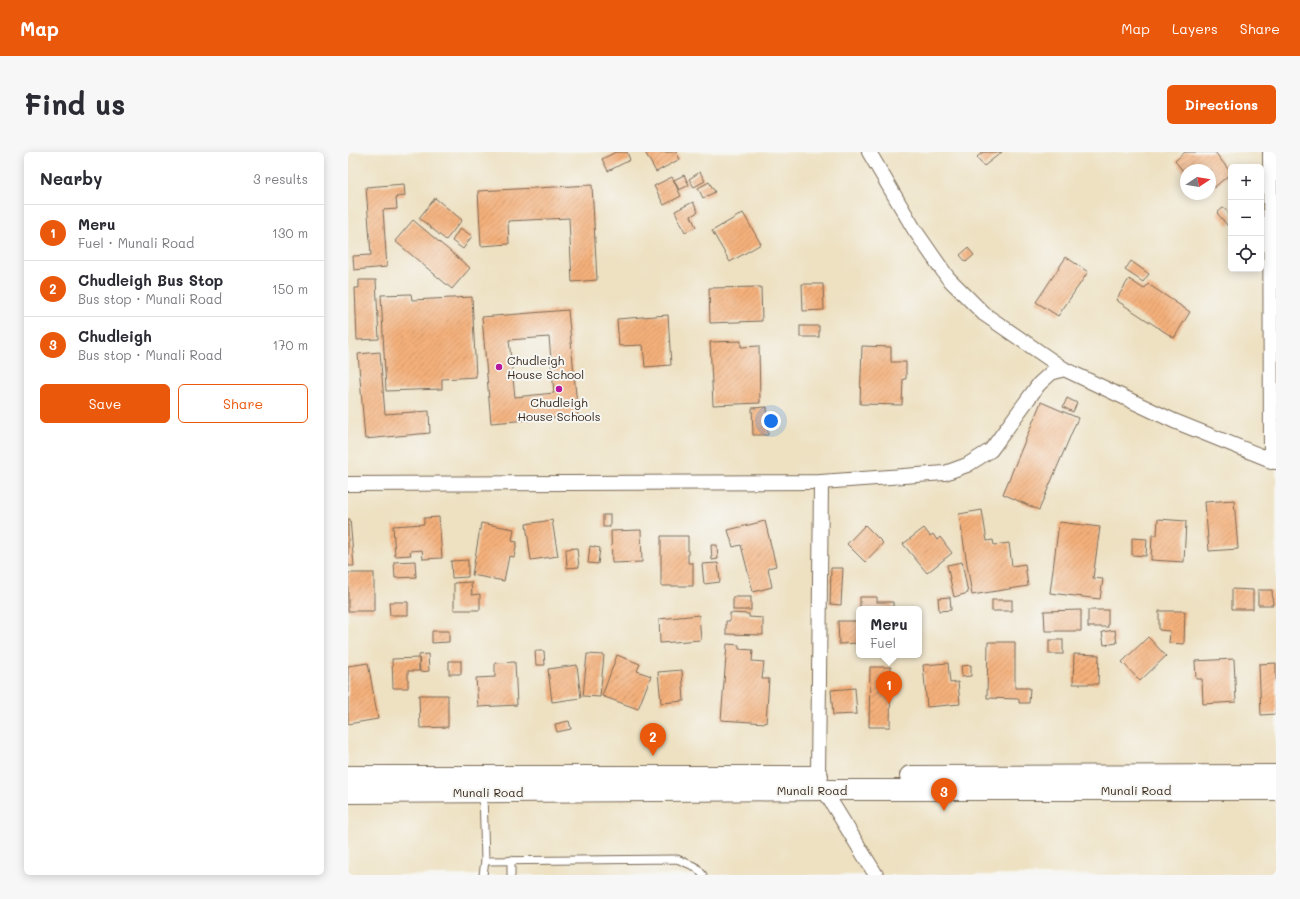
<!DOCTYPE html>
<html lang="en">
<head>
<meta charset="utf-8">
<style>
  body { margin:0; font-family:Mali,sans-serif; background:#f7f7f7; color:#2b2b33 }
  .controls { position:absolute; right:12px; top:12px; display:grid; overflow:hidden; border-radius:6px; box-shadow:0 2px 10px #0003 }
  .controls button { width:36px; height:36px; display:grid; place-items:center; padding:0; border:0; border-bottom:1px solid #e1e1e2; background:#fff; color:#2b2b33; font:20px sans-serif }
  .compass { position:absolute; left:832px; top:12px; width:36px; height:36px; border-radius:50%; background:#fff; box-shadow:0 2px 10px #0003; rotate:78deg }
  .you { position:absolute; left:423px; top:269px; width:14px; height:14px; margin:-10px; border:3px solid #fff; border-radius:50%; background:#1a73e8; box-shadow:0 0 0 6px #1a73e833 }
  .badge { display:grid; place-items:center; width:26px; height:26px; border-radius:50%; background:#ea580c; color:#fff; font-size:13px; font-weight:700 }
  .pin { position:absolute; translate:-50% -33px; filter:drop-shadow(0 1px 2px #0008) }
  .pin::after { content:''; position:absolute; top:21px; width:14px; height:12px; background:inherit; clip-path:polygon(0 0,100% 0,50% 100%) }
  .popup { position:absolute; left:508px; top:454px; width:66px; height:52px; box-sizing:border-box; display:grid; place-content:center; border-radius:6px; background:#fff; filter:drop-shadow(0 1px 3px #0005); font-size:13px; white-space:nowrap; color:#7c7c81 }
  .popup b { font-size:15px; color:#2b2b33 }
  .popup::after { content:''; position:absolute; left:50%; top:100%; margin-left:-8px; border:8px solid transparent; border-top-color:#fff }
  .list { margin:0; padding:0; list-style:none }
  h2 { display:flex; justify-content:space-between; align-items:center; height:52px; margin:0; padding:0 16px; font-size:17px }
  h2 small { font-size:13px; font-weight:400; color:#7c7c81 }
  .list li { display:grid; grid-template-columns:26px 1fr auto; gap:12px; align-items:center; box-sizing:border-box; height:56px; padding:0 16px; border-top:1px solid #e1e1e2 }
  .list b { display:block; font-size:15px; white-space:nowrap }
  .list p { margin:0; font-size:13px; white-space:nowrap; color:#7c7c81 }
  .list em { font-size:13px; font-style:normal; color:#7c7c81 }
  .actions { display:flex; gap:8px; padding:12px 16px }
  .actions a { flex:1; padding:9px 0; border:1px solid #ea580c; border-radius:6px; text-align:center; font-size:14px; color:#ea580c }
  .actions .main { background:#ea580c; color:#fff }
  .icon { flex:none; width:22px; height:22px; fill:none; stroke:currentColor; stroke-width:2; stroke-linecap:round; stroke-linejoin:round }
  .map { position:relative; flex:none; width:928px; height:723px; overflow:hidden; border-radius:6px }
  header { display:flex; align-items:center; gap:24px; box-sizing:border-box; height:56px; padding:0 20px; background:#ea580c; color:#fff }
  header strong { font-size:19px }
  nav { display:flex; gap:22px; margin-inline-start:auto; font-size:14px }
  .intro { display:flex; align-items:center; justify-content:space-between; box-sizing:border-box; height:96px; padding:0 24px }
  h1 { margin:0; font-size:28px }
  .button { padding:10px 18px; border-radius:6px; background:#ea580c; color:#fff; font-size:14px; font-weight:700 }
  main { display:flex; gap:24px; padding:0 24px }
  aside { flex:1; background:#fff; border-radius:6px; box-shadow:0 2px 10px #0003 }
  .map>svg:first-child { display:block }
  .building { fill:url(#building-hatch); fill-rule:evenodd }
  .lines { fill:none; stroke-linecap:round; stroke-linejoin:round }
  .service-casing { stroke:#7a6a57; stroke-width:9 }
  .minor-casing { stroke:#7a6a57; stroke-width:16 }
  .secondary-casing { stroke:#7a6a57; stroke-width:22 }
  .service { stroke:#fff; stroke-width:7 }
  .minor { stroke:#fff; stroke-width:14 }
  .secondary { stroke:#fff; stroke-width:20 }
  .poi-dot { fill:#b5179e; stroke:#f6f6f2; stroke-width:1.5 }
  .labels { text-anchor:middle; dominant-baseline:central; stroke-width:4; stroke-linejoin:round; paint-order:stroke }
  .poi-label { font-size:12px; fill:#3b2a1e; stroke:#f6f6f2; text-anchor:start }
  .street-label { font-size:12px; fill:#3b2a1e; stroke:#f6f6f2 }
</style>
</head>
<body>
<header>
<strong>Map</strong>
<nav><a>Map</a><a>Layers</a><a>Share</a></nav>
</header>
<div class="intro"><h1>Find us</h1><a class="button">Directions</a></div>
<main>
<aside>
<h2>Nearby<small>3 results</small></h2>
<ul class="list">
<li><span class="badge">1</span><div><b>Meru</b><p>Fuel · Munali Road</p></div><em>130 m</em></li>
<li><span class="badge">2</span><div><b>Chudleigh Bus Stop</b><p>Bus stop · Munali Road</p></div><em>150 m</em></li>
<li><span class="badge">3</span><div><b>Chudleigh</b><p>Bus stop · Munali Road</p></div><em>170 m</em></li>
</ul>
<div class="actions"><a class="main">Save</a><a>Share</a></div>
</aside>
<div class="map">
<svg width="928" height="723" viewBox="0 0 928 723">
  <defs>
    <pattern id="building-hatch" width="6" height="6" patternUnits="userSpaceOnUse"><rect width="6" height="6" fill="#f4b07b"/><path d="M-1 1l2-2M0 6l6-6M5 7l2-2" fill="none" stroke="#c78f64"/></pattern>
  </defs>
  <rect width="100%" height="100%" fill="#f6f6f2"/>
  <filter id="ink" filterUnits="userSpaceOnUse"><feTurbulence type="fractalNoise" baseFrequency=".025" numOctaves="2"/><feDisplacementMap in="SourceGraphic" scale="8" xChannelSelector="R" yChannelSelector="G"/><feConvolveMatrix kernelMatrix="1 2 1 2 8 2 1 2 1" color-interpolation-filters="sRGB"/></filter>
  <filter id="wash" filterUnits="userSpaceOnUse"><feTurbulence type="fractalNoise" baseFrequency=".012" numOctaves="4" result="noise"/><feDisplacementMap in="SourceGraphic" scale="16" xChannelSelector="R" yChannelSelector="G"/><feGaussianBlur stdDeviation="0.9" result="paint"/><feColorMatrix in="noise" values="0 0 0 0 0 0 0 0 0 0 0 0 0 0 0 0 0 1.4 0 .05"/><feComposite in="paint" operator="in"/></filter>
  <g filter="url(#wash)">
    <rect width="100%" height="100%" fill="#eee1c2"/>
    <g id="blocks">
      <g class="building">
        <polygon points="268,0 279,0 282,8 260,19 254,7"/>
        <polygon points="297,0 328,0 332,7 308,20"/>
        <polygon points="635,0 654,0 636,14 629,5"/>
        <polygon points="837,0 867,0 883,21 862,39 862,18 838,18 838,23 827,9"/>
        <polygon points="352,20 357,29 346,35 341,27"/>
        <polygon points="336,23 341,33 331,38 326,28"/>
        <polygon points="324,25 333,44 316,53 306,34"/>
        <polygon points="361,30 367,40 355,46 350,36"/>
        <polygon points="56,32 57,44 48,45 49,57 35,58 39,115 6,118 5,104 23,103 18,35"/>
        <polygon points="244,33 249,128 224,130 221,66 160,69 161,92 133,94 130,39"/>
        <polygon points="87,46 114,68 98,88 71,66"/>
        <polygon points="345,50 350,60 343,64 348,75 337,80 327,59"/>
        <polygon points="876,55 883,64 883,72 880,74 869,61"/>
        <polygon points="395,61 413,92 382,110 364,79"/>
        <polygon points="65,68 122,116 104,137 47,89"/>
        <polygon points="112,76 124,84 115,97 104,89"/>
        <polygon points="620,96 626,103 618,110 612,103"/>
        <polygon points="718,105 740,120 710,164 688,150"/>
        <polygon points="783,109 801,122 795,130 777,118"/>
        <polygon points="781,127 796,137 800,132 842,160 826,186 768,148"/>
        <polygon points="11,128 28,128 31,187 9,188 7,136 11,136"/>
        <polygon points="454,132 475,132 476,158 455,159"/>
        <polygon points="413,135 414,169 362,171 361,136"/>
        <polygon points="63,142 64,148 124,145 128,225 94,227 94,237 38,239 33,143"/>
        <path d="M 220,158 L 230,264 L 143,271 L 134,165 ZM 201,185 L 206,241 L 167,245 L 161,188 Z"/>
        <polygon points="320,163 323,213 297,215 295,193 271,194 269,167"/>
        <rect x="452" y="174" width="19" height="11"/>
        <polygon points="393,189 393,195 411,194 412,251 365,253 362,190"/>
        <polygon points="514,194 543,195 543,210 558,210 558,227 555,227 554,253 512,252"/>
        <polygon points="32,200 37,262 81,259 82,281 17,287 10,202"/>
        <polygon points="719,246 729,251 725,260 715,255"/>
        <polygon points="693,250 730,266 691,358 655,342"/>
        <polygon points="419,255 420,283 405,283 404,256"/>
        <polygon points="886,348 890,397 861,399 857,350"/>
        <polygon points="634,358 639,389 645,388 646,393 661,391 664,414 677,412 680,434 624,443 611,362"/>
        <rect x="255" y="363" width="7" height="12"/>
        <polygon points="91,365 94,406 75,407 74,398 62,399 63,403 47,404 45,374 76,372 76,366"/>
        <polygon points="0,367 2,367 6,414 0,414"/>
        <polygon points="810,367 838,369 836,410 803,408 804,383 809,383"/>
        <polygon points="204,368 210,404 183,408 178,372"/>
        <polygon points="417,369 428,414 420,416 424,435 405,440 393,393 385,395 380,378"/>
        <polygon points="711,370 752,375 745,426 755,427 752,447 702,441"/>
        <polygon points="133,371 166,377 164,389 169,390 166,405 161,404 156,429 124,423"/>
        <polygon points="517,373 535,391 517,410 499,392"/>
        <polygon points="576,376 582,384 585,382 589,388 592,385 604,401 579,421 555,392"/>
        <polygon points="293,378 294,410 264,411 263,379"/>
        <polygon points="313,384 340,384 340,411 345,411 345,434 313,434"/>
        <polygon points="784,386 799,387 798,404 784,403"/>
        <polygon points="363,393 369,393 370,407 364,408"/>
        <polygon points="242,394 252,396 250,412 240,411"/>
        <polygon points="229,396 231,415 219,416 218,397"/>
        <polygon points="120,408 120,425 104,426 103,409"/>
        <polygon points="67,409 68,425 47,426 46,410"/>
        <polygon points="614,410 620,441 606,445 599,413"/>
        <polygon points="370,411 372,430 356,432 354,412"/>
        <polygon points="483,416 495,416 493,453 482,452"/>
        <rect x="0" y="421" width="26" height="38"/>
        <polygon points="123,430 124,443 132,442 132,458 106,458 106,431"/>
        <polygon points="884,437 905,438 905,457 884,457"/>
        <polygon points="910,438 924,438 925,453 910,453"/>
        <rect x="385" y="445" width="18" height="13"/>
        <polygon points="512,445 529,445 529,450 545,450 545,457 512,457"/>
        <polygon points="602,445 603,458 591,459 590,446"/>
        <rect x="644" y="448" width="20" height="11"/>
        <polygon points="41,450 60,450 60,463 42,463"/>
        <polygon points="733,458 733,479 697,479 696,459"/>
        <rect x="740" y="458" width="20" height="17"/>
        <polygon points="811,459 837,459 836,492 821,491 822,479 811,478"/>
        <polygon points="382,461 401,462 401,465 415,466 415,483 378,482 378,469 382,469"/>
        <polygon points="351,463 353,488 312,491 311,467"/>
        <polygon points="490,469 511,469 511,491 491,492"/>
        <polygon points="767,478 769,491 756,493 754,480"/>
        <polygon points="84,479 101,479 101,490 84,491"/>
        <polygon points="800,485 818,504 792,529 774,510"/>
        <rect x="701" y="488" width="14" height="14"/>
        <polygon points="640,490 667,490 667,536 682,536 681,551 671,551 671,547 639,546"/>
        <polygon points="379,492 391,493 391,497 405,498 404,509 416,510 414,527 421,527 418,571 373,568"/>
        <polygon points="187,499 196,499 197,513 188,513"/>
        <polygon points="80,502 81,519 72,520 71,503"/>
        <polygon points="239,502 256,503 252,545 235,544"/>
        <polygon points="726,502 751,503 750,532 725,532"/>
        <polygon points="269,503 292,512 289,519 303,524 290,557 254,544"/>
        <polygon points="71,506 71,519 60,519 60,536 45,536 44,507"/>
        <polygon points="886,507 888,550 855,552 854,527 848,527 847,509"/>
        <rect x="101" y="509" width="12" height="13"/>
        <polygon points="167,510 169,553 130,555 128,526 147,525 147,511"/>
        <polygon points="20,511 30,567 0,572 0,514"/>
        <polygon points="600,511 602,531 610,530 612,552 579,555 575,513"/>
        <polygon points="928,511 928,562 913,563 911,512"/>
        <polygon points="229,513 233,546 204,550 200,517"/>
        <polygon points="623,513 623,524 614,525 613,514"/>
        <polygon points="522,515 543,515 542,575 521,575"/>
        <polygon points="334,518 336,549 313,551 310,520"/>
        <polygon points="507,536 509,562 485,563 483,538"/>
        <polygon points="71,543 100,543 100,575 72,576"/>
        <polygon points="221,569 223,577 209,580 207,572"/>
      </g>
    </g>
  </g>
  <g filter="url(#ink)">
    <use href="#blocks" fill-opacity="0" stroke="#7a6a57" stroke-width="1"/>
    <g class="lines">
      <g class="service-casing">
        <g id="service">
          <polyline points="135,641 137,709 135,723"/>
          <polyline points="163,708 163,723"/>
          <polyline points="137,709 329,707 348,715 355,723"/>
        </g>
      </g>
      <g class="minor-casing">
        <g id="minor">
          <polyline points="521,0 566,77 600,126 636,162 716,217"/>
          <polyline points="922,0 923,310"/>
          <polyline points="473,330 470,624 476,638 528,723"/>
          <polyline points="0,332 473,330 597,321 619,313 643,298 691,232 703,221 716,217 826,269 928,310"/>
        </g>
      </g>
      <g class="secondary-casing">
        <g id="secondary">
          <polyline points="0,624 470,624"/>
          <polyline points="562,624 928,623"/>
          <polyline points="0,641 476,638 928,638"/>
        </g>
      </g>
      <use href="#service" class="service"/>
      <use href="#minor" class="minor"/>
      <use href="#secondary" class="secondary"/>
    </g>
  </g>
  <g class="poi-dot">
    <circle cx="151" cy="215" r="4"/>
    <circle cx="211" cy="237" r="4"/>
  </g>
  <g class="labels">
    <g class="poi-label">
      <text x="159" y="208">Chudleigh<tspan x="159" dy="14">House School</tspan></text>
      <text x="211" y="250" text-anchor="middle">Chudleigh<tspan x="211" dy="14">House Schools</tspan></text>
    </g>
    <g class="street-label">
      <text x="464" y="638">Munali Road</text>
      <text x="788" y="638">Munali Road</text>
      <text x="140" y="640">Munali Road</text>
    </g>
  </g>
</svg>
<div class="controls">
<button>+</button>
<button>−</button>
<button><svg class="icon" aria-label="locate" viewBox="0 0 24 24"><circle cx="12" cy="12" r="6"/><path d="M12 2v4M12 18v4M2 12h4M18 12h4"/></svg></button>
</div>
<svg class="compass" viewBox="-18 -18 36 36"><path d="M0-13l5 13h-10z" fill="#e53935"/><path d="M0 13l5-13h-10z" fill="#7c7c81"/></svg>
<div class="you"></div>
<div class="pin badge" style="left:541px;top:552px">1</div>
<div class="popup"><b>Meru</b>Fuel</div>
<div class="pin badge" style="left:305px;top:604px">2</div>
<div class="pin badge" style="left:596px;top:659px">3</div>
</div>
</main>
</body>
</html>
